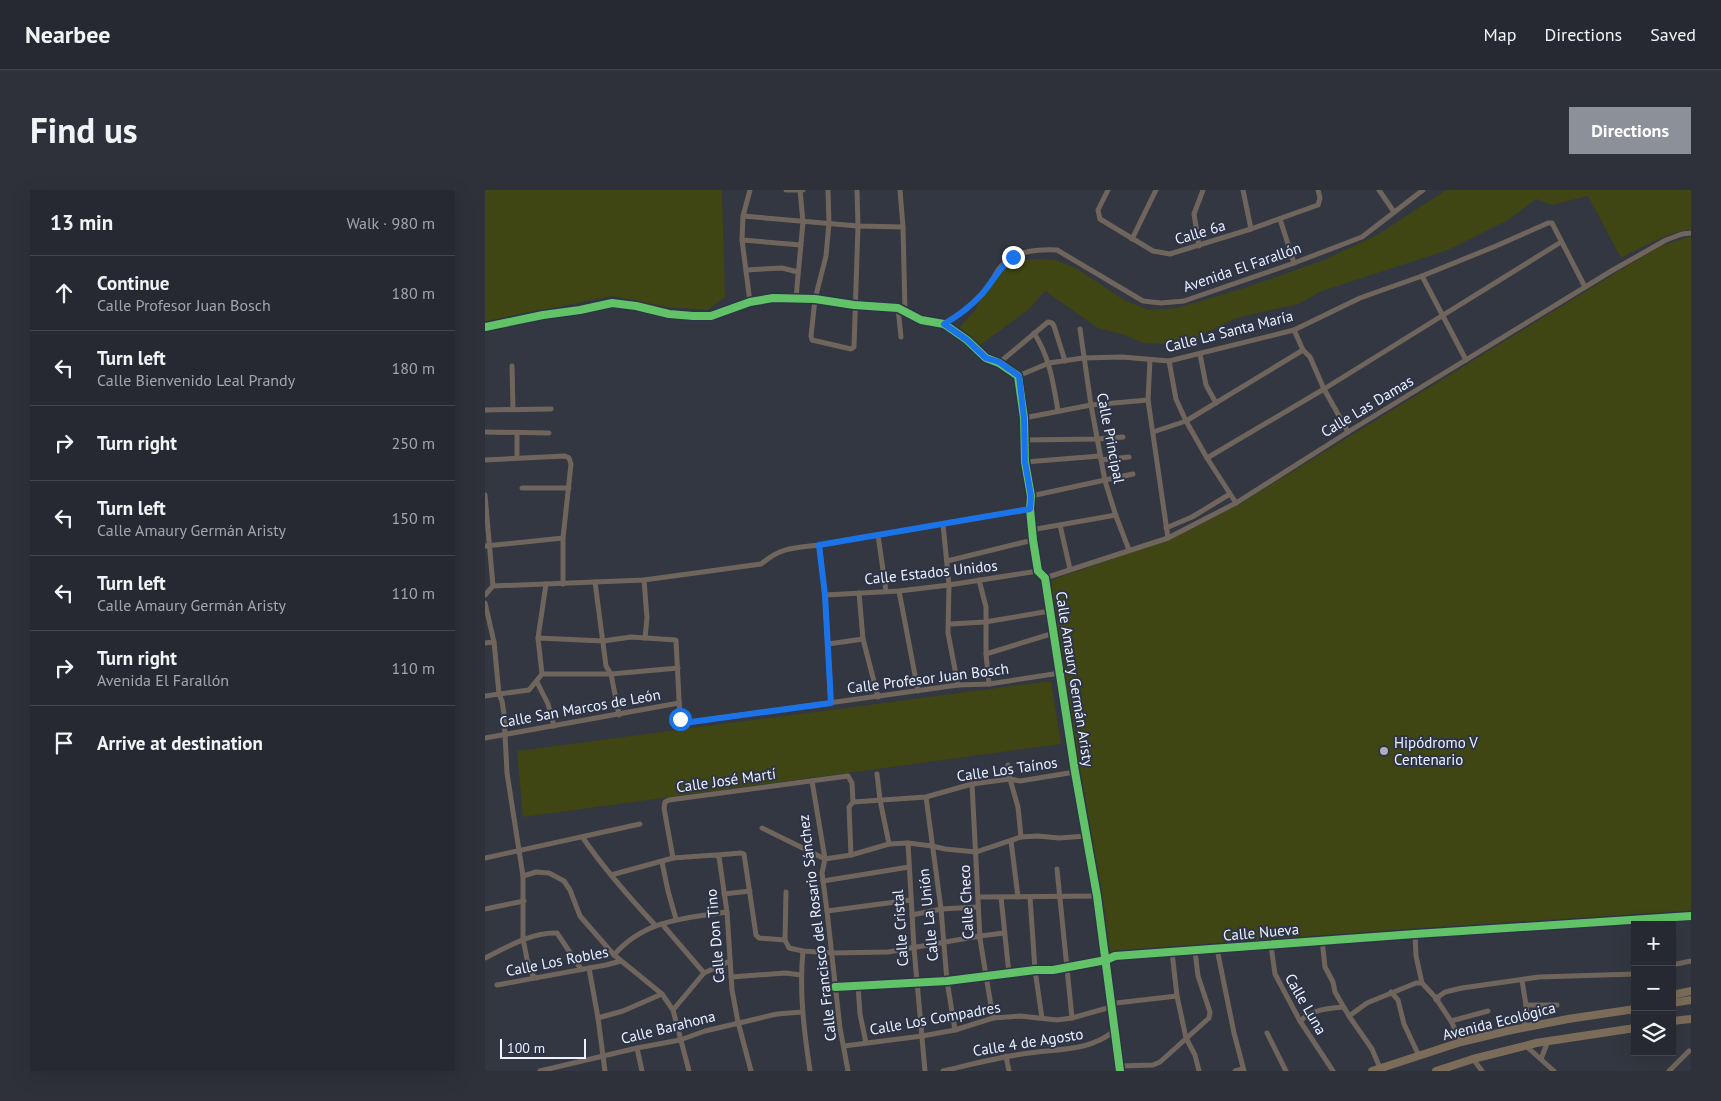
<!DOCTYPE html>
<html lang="en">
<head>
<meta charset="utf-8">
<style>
  body { margin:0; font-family:"PT Sans",sans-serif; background:#2e3139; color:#f1f3f6 }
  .controls { position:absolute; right:15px; bottom:15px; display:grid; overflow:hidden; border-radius:0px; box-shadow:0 5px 20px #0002 }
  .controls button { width:45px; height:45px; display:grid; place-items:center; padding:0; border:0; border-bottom:1px solid #42454d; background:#262931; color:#f1f3f6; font:25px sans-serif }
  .scale { position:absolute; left:15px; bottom:12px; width:86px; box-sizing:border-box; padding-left:5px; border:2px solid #edf1fe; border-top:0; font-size:14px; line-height:18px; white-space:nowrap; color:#edf1fe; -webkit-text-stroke:4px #2d3447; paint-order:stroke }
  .stop { position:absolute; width:15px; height:15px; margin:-11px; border:4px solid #1a73e8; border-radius:50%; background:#fff }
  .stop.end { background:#1a73e8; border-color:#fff; box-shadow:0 1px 5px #0008 }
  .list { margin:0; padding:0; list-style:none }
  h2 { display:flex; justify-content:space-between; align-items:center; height:65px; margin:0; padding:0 20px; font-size:21px }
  h2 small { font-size:16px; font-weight:400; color:#a4a6ab }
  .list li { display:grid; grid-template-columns:32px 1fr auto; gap:15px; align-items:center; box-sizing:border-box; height:75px; padding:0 20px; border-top:1px solid #42454d }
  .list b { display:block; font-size:19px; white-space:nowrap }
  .list p { margin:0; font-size:16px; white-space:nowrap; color:#a4a6ab }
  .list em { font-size:16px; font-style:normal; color:#a4a6ab }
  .icon { flex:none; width:28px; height:28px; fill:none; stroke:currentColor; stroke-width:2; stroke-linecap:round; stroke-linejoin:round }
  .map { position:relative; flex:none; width:1206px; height:881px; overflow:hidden; border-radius:0px }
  header { display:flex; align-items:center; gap:30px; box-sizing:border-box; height:70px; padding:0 25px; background:#262931; border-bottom:1px solid #42454d }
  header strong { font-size:24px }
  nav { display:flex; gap:28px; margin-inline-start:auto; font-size:18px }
  .intro { display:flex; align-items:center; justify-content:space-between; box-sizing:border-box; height:120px; padding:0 30px }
  h1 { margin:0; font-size:35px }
  .button { padding:12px 22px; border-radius:0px; background:#8c9099; color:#fff; font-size:18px; font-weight:700 }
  main { display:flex; gap:30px; padding:0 30px }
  aside { flex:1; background:#262931; border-radius:0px; box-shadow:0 5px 20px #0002 }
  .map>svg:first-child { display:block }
  .green { fill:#3f4513 }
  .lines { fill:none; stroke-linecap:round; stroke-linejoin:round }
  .street { stroke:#70655c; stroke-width:5 }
  .primary { stroke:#7b6c5a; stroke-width:8 }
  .cycleway-casing { stroke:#2d3447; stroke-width:11 }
  .cycleway { stroke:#61c268; stroke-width:8 }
  .route { stroke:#1a73e8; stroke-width:6 }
  .poi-dot { fill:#acb0bc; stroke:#2d3447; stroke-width:2 }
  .labels { text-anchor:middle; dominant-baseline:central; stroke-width:4; stroke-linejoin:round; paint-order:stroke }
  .street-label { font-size:15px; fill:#edf1fe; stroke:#2d3447 }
  .poi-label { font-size:15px; fill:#edf1fe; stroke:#2d3447; text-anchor:start }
</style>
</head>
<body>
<header>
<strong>Nearbee</strong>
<nav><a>Map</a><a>Directions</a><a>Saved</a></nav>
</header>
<div class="intro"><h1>Find us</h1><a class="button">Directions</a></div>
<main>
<aside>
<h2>13 min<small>Walk · 980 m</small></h2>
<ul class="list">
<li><svg class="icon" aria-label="ahead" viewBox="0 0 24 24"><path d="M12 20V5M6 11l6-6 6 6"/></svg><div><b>Continue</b><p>Calle Profesor Juan Bosch</p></div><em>180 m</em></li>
<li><svg class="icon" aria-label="left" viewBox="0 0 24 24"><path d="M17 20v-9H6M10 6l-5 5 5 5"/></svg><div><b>Turn left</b><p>Calle Bienvenido Leal Prandy</p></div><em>180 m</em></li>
<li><svg class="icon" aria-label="right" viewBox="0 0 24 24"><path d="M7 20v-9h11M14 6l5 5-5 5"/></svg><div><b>Turn right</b></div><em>250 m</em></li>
<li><svg class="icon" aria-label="left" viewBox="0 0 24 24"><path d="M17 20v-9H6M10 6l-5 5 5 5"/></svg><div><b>Turn left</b><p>Calle Amaury Germán Aristy</p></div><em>150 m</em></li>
<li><svg class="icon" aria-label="left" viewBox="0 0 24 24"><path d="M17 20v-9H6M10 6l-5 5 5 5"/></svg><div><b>Turn left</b><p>Calle Amaury Germán Aristy</p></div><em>110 m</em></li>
<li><svg class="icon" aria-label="right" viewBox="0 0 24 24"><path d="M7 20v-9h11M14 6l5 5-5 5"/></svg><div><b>Turn right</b><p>Avenida El Farallón</p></div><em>110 m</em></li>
<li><svg class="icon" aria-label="arrive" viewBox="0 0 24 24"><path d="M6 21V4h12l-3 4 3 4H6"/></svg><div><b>Arrive at destination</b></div></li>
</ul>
</aside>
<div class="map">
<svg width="1206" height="881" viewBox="0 0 1206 881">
  <rect width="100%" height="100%" fill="#333741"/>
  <g class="green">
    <polygon points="0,0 237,0 240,107 223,120 181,117 127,106 0,132"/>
    <path d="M 961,0 L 1206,0 L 1206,39 C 1181,43 1159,56 1136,68 L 1103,6 L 1067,15 L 1051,9 L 1023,30 L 963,60 L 837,101 L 813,114 L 751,128 L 711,148 L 687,154 L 658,153 L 640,145 L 613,138 L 560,101 L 544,119 L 494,156 L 475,137 L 491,119 L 497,104 L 524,70 L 549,69 L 571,70 L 594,80 L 639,110 L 664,120 L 692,118 L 759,98 L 839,70 L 892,45 Z"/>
    <polygon points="1206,46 1206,723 624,763 565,399 567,391 572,388 688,348 753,315 1160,65 1176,56"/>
    <polygon points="566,491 576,554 38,627 32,561"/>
  </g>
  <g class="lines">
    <g class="street">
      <polyline points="265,0 258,26 257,50 265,112"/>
      <polyline points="301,0 318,0"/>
      <polyline points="343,0 344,33 341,66 330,109 326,146 327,150 366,159 369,157 373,36 372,0"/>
      <polyline points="415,0 418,37 420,121"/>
      <polyline points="623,0 613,20 615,29 668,61 685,64 766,39 833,15 835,8 833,0"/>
      <polyline points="758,0 766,39"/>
      <polyline points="894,0 909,22"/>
      <polyline points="258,26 373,36 418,37"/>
      <polyline points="795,29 809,73"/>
      <polyline points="647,49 671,0"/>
      <polyline points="257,50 316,55"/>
      <polyline points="714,56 709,24 718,0"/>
      <polyline points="261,80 297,78 313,82"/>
      <polyline points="937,86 981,170"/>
      <polyline points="311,108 318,32 315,0"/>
      <polyline points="413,118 416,147"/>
      <path d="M 459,134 C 473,125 487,116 498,103 C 504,96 508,88 513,80 C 527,61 550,59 572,60 L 658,111 L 676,113 L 699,111 L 809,73 L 877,47 L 938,0"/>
      <polyline points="0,137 58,125 95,120 127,113 151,116 184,124 208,126 226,126 265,112 288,108 330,109 369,115 413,118 436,130 459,134 482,150 501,168 514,173 533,186 539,228 540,272 546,306 545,319 548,350 553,381 560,388 590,582 612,706 635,881"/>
      <polyline points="595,139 606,215 620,291 631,326 644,360"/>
      <polyline points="809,140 818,160 825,167 839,199 863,242"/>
      <path d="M 549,143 C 565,168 568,192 573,221"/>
      <polyline points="715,164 721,195 731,213"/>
      <polyline points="665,170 663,210 683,348"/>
      <polyline points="684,171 691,209 701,231 722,268 751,313"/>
      <polyline points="514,173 563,132 567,133 569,136 580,171"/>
      <polyline points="27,176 28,219"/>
      <polyline points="533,186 564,173 598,168 637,167 684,171 809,140 875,108 937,86 1011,56 1063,33 1067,33 1100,97"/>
      <polyline points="0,220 66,219"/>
      <polyline points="539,228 606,215 663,210"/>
      <polyline points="0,242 64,243"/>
      <polyline points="668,242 701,231 818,160"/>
      <polyline points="540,250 613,249 638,247"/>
      <polyline points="32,268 32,243"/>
      <polyline points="722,268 839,199 1076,52"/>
      <polyline points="0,270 80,266 84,268 86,274 78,348 78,394"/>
      <polyline points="616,270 644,267"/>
      <polyline points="540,272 615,266"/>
      <polyline points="37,298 84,298"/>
      <polyline points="0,305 8,396"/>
      <polyline points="546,306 648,284"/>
      <polyline points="458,334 464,395 463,443 473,495"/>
      <polyline points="575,335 585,379"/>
      <polyline points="681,338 707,327 745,304"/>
      <polyline points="546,340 631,325"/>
      <polyline points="393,345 401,401"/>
      <polyline points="334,355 340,405 346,513"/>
      <polyline points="0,356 78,348"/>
      <polyline points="462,371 548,350"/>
      <polyline points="560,388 683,348 751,313 863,242 1128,80 1181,50 1197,44 1206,43"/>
      <polyline points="159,390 162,428 160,448"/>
      <polyline points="494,390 501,417 501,464 504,494"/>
      <polyline points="110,392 121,476 126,484 134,525"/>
      <polyline points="414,401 433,501"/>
      <polyline points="374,403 378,449 393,507"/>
      <path d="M 0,405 L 8,396 L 159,390 L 276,374 C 297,357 308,358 334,355 L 545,319"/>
      <polyline points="340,405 414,401 464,395 553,381"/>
      <polyline points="0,413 9,452 14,504 17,511 19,524 22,583 38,686 38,749 42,769 48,786 52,788"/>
      <polyline points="465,434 500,432 565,421"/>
      <polyline points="53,448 118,451 146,447 191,450 195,529 206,532 473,495 504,494 575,483"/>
      <polyline points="0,453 9,452"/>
      <polyline points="343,454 378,449"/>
      <polyline points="501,464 569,443"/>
      <polyline points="57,484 126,484 193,478"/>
      <polyline points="52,492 63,514 69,536"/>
      <polyline points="0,506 44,500 57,484 53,448 61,394"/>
      <polyline points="0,548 194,513"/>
      <polyline points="523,575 525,589 533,617 536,647"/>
      <polyline points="392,584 395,610 404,654"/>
      <polyline points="327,591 340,669 337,683 342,721 355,838 363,881"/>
      <polyline points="487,594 495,749 508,828"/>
      <polyline points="441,607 456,719 462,791 470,840"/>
      <polyline points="368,612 441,607 487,594 525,589 535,591 590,582"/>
      <polyline points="277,638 340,669 366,665 404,654 423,653 447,656 460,659 491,662 536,647 553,646 574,648 602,646"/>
      <path d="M 98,648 C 119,679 144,707 170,735"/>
      <polyline points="526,651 533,707"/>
      <polyline points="423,653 429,758 440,881"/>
      <polyline points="232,665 256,663 259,664 271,745 274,748 300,750 301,702"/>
      <polyline points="366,665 364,617 368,612"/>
      <polyline points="0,668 155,634"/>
      <polyline points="188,668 179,618 180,612 184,610 363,586 367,593 368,612"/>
      <polyline points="177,672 183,701 191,729"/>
      <polyline points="572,679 587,828"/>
      <polyline points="126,685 188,668 230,665 234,667 242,722 247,800 253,832 266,881"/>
      <polyline points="38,686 51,682 64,683 79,691 85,700 95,726 129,765 177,804 188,820 204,881"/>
      <polyline points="338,691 424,677"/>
      <polyline points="239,704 265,701"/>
      <polyline points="493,707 612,706"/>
      <polyline points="516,707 524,784"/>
      <polyline points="545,707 550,780 557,828"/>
      <polyline points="0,719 39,711"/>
      <polyline points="342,721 426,710"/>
      <polyline points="427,725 456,719 493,717"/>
      <polyline points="177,734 219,783"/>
      <polyline points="930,744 931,766 937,793"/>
      <polyline points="300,750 304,758 318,761 347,763 403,762 495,746 519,743"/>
      <polyline points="837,750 840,777 848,792 850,802 864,826 887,859 895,878"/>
      <polyline points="786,756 790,784 815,831 848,881"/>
      <polyline points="732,759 749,843 759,881"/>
      <path d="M 318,761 C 314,801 319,841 325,881"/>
      <polyline points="687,762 692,806 701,848 710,865 714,881"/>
      <path d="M 129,765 C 159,730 200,728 242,722"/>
      <path d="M 0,768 C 22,757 47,742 72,743 L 96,779"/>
      <polyline points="1187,775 1206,771"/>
      <polyline points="104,778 113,828 120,881"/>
      <polyline points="246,787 301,783 316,785"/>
      <polyline points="1037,790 1042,822 1038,827 1040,837"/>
      <polyline points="12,795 121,775 136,771"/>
      <polyline points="373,795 375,824 381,853"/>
      <polyline points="350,797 462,791 550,780 568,780 621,770 630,766 930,744 1206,726"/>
      <polyline points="906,802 913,810 919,834 934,866"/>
      <polyline points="953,807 960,802 977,798 1054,787 1150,784"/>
      <polyline points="952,810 966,831 976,852"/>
      <polyline points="1041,815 1072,815"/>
      <polyline points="188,820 219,783 245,771"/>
      <polyline points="864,826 882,813 931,793 937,793 950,807 953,807 953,809 951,810 950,807"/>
      <polyline points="113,828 138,821 177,804"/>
      <path d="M 815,831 C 829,819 840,819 858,817"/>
      <polyline points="966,831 1003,821"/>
      <polyline points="782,843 801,881"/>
      <polyline points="359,856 437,846 470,840 508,828 535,826 572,830 587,828 626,817 631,813 692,806"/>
      <polyline points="1041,856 1069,881"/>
      <polyline points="152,858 157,881"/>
      <polyline points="521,866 524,881"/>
      <polyline points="988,869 997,881"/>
      <polyline points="1056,869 1063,851"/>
      <polyline points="635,876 668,875 675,872 724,828 725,822 713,786 710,761"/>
      <polyline points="55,881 152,858 195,850 220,841 292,824 317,822"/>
      <path d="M 458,881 C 484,875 510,868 537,864 C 570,858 602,863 629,841"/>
      <polyline points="750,881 758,879"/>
      <polyline points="1184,881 1204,861"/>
    </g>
    <g class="primary">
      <polyline points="1187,805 1206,801"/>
      <polyline points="1187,813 1206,810"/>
      <polyline points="1187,831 1206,829"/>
      <polyline points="887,881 976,852 1022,841 1083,829 1150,819"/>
      <polyline points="951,881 988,869 1051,853 1150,838"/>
    </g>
    <g class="cycleway-casing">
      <g id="cycleway">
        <polyline points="0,137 58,125 95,120 127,113 151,116 184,124 208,126 226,126 265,112 288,108 330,109 369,115 413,118 436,130 459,134 482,150 501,168 514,173 533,186 539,228 540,272 546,306 545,319 548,350 553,381 560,388 590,582 612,706 635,881"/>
        <polyline points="350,797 462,791 550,780 568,780 621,770 630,766 930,744 1206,726"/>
      </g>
    </g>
    <use href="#cycleway" class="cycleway"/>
  </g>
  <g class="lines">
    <path class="route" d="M 195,529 L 206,532 L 346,513 L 340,405 L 334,355 L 545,319 L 546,306 L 540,272 L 539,228 L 534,186 L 514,172 L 501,168 L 482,150 L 459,134 C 473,126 486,116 497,104 C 509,90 513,79 528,67"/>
  </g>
  <circle class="poi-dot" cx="899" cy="561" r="5"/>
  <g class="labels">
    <g class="street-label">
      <text transform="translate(715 42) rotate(-17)">Calle 6a</text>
      <text transform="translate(757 77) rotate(-19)">Avenida El Farallón</text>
      <text transform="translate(744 141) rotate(-14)">Calle La Santa María</text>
      <text transform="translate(882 216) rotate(-31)">Calle Las Damas</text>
      <text transform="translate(626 248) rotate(79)">Calle Principal</text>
      <text transform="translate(446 382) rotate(-6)">Calle Estados Unidos</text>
      <text transform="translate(443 488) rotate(-7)">Calle Profesor Juan Bosch</text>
      <text transform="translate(590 489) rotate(81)">Calle Amaury Germán Aristy</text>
      <text transform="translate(95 518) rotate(-10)">Calle San Marcos de León</text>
      <text transform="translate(522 579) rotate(-8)">Calle Los Taínos</text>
      <text transform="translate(241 590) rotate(-8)">Calle José Martí</text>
      <text transform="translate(481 712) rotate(-93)">Calle Checo</text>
      <text transform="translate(443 725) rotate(-96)">Calle La Unión</text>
      <text transform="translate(332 738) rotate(-97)">Calle Francisco del Rosario Sánchez</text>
      <text transform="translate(415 738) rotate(-94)">Calle Cristal</text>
      <text transform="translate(776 742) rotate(-5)">Calle Nueva</text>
      <text transform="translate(230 746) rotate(-95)">Calle Don Tino</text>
      <text transform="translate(72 771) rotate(-11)">Calle Los Robles</text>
      <text transform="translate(821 814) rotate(60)">Calle Luna</text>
      <text transform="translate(450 828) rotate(-10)">Calle Los Compadres</text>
      <text transform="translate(1014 831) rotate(-14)">Avenida Ecológica</text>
      <text transform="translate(183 837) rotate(-14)">Calle Barahona</text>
      <text transform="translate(543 852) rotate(-9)">Calle 4 de Agosto</text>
    </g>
    <g class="poi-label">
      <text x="909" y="552">Hipódromo V<tspan x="909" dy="17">Centenario</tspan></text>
    </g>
  </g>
</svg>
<div class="controls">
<button>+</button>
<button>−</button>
<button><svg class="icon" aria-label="layers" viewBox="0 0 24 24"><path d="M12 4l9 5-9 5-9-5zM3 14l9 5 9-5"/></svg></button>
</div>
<div class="scale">100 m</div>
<div class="stop" style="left:195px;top:529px"></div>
<div class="stop end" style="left:528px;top:67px"></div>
</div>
</main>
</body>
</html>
